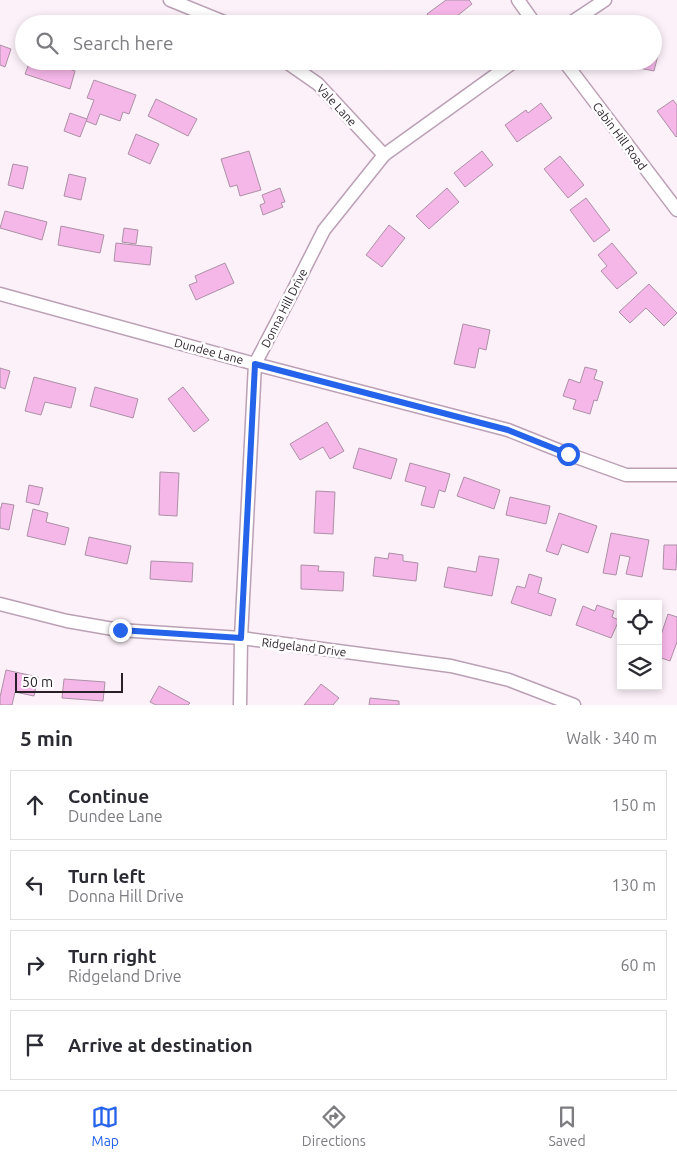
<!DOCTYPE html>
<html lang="en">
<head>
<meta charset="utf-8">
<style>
  body { margin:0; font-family:Ubuntu,sans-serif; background:#f7f7f7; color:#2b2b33 }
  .controls { position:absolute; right:15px; bottom:15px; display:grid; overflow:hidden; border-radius:0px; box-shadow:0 2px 8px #0003 }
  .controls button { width:45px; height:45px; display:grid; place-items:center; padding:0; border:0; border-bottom:1px solid #e1e1e2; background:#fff; color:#2b2b33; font:25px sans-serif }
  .scale { position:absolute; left:15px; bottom:12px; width:108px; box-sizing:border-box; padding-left:5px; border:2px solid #291f27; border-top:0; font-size:14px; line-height:18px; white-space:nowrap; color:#291f27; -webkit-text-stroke:4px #fff; paint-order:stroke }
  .stop { position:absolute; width:15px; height:15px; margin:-11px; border:4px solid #2563eb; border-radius:50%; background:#fff }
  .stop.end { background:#2563eb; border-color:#fff; box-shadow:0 1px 5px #0008 }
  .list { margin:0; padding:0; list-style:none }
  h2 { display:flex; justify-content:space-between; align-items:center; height:65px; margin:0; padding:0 20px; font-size:21px }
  h2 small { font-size:16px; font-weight:400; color:#7c7c81 }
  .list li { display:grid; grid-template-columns:32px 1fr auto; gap:15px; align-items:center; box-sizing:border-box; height:70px; margin:0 10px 10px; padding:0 10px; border:1px solid #e1e1e2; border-radius:0px }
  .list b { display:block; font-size:19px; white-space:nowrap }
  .list p { margin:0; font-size:16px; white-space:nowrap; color:#7c7c81 }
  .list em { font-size:16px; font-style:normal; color:#7c7c81 }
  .icon { flex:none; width:28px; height:28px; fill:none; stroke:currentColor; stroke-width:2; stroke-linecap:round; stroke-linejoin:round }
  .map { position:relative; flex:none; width:677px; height:705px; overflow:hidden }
  .search { position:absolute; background:#fff; box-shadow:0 2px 8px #0003; left:15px; right:15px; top:15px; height:55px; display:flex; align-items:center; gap:12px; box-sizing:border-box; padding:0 18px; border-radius:28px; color:#7c7c81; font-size:19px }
  .sheet { height:385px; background:#fff }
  nav { display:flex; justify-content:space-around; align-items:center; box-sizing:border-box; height:70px; border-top:1px solid #e1e1e2; background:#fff; font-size:14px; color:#7c7c81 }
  nav a { display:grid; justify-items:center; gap:2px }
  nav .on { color:#2563eb }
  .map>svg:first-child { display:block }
  .building { fill:#f5b6e8; stroke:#ac91a6 }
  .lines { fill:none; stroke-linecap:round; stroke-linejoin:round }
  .street-casing { stroke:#bba0b5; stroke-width:15 }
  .street { stroke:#fff; stroke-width:12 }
  .route { stroke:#2563eb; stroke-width:6 }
  .labels { text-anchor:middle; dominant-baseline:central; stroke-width:5; stroke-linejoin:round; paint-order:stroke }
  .street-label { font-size:12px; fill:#291f27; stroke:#fff }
</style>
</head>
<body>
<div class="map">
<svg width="677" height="705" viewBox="0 0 677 705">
  <rect width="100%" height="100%" fill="#fcf0f9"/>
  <g class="building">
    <polygon points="446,0 469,0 472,4 447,24 435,24 427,14"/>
    <polygon points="0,45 11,49 5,67 0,65"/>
    <polygon points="653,50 659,51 654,71 620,64 620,61 653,61"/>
    <polygon points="30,61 45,61 75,71 70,89 25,74"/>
    <polygon points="367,61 396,61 386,70 379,63 373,69"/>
    <polygon points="94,80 136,95 129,114 123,112 120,121 100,114 96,125 86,121 94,100 87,98"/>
    <polygon points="156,99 197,119 188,136 148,116"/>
    <polygon points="673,100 677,105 677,136 676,137 657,111"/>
    <polygon points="541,103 552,118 517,142 505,125 526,110 528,113"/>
    <polygon points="70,113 87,119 80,137 64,131"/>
    <polygon points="136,134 159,144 150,164 128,154"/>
    <polygon points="249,151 261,190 240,196 237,185 230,187 221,159"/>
    <polygon points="482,151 493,165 465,187 454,173"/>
    <polygon points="560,156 584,185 568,198 544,169"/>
    <polygon points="13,164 28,167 23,189 8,185"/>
    <polygon points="69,174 86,178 81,200 64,196"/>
    <polygon points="280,188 285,202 281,203 283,207 263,215 260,205 265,203 262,195"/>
    <polygon points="447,188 459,202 429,229 416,216"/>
    <polygon points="586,198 610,230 594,242 570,210"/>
    <polygon points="5,211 47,222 42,240 0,228"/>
    <polygon points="389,225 405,238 382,267 366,255"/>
    <polygon points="61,226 104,235 100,253 58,245"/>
    <polygon points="124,228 138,230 136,244 122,242"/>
    <polygon points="116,243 152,247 150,265 114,261"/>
    <polygon points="612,243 637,273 617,289 601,271 607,266 598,255"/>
    <polygon points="225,263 234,283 196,300 189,285 197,282 195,276"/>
    <polygon points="649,284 677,313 664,326 646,308 630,323 619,312"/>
    <polygon points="463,324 490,330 486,350 479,348 475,368 454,364"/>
    <polygon points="585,367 597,370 594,379 603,382 597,401 594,400 590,414 573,409 576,400 563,396 569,379 580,383"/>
    <polygon points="0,368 10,371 5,389 0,387"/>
    <polygon points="34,377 76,388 71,408 45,402 41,415 25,411"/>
    <polygon points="95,387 138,399 133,418 90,406"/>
    <polygon points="183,387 209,420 194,432 168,399"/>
    <polygon points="327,422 344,451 330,459 323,447 300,460 290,444"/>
    <polygon points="359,448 397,459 391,479 353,468"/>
    <polygon points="410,463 450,474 445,492 439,490 434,508 421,505 426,487 405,481"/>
    <polygon points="160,472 179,473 177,516 159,515"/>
    <polygon points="464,477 500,490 494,509 457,496"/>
    <polygon points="29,485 43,488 39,505 26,502"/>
    <polygon points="316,491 335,492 333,534 314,533"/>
    <polygon points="510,497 550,506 546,524 506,515"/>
    <polygon points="2,503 14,505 9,530 0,528 0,508 1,508"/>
    <polygon points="33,509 48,513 46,522 69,528 65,545 27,536"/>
    <polygon points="559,513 597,526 588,553 562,544 558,555 546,551"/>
    <polygon points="611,533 649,540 642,577 626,574 630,557 620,555 616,575 603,573"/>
    <polygon points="89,537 131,546 127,564 85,555"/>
    <polygon points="664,545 677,545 676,570 663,569"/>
    <polygon points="389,553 403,555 403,561 418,563 416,581 373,576 375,557 388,559"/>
    <polygon points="479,556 499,559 492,596 444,587 448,567 476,572"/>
    <polygon points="151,561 193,563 192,582 150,579"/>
    <polygon points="301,565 319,566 318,571 344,572 343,591 301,589"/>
    <polygon points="529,574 542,578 538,593 556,599 551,616 511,603 517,586 525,588"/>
    <polygon points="597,605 614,611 612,617 619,620 611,638 576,625 583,606 595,611"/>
    <polygon points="668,614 677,617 677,642 670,661 658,657 658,635 661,635"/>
    <polygon points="6,670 38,677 34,696 15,692 12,705 0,705 0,697"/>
    <polygon points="64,679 105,682 103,701 62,698"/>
    <polygon points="321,684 339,698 333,705 304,705"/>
    <polygon points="159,686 190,703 188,705 156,705 150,702"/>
    <polygon points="370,698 399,701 399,705 369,705"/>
  </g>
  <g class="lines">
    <g class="street-casing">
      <g id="street">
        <polyline points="170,0 229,24"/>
        <polyline points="518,0 535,24"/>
        <polyline points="569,24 605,0"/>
        <polyline points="285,61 318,84 384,155"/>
        <polyline points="564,61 677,210"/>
        <polyline points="0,294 255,364 508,430 568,454 626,475 677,475"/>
        <polyline points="0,604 67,621 119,630 241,638 451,666 509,680 574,705"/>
        <polyline points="240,705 241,638 255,364 292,293 324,230 384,155 515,61"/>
      </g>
    </g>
    <use href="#street" class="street"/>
  </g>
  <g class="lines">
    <polyline class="route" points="120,630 241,638 255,364 508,430 568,454"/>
  </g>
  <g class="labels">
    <g class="street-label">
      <text transform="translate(337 105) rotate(47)">Vale Lane</text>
      <text transform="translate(620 136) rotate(53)">Cabin Hill Road</text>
      <text transform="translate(284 308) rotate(-63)">Donna Hill Drive</text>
      <text transform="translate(209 351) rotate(15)">Dundee Lane</text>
      <text transform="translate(304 647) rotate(7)">Ridgeland Drive</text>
    </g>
  </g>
</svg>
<div class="controls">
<button><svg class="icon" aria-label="locate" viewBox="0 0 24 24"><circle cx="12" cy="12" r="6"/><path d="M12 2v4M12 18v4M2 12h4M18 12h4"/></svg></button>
<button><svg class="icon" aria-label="layers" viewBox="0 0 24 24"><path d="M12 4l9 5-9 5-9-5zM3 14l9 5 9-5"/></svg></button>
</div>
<div class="scale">50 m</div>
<div class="stop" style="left:568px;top:454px"></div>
<div class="stop end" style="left:120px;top:630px"></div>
<div class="search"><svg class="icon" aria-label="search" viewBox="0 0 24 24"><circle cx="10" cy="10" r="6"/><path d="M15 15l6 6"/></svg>Search here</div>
</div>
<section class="sheet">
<h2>5 min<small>Walk · 340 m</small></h2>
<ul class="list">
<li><svg class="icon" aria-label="ahead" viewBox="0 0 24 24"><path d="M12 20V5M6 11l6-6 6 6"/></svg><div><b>Continue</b><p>Dundee Lane</p></div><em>150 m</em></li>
<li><svg class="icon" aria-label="left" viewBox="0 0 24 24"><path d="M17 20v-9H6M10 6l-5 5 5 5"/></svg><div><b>Turn left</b><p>Donna Hill Drive</p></div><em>130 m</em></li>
<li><svg class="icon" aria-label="right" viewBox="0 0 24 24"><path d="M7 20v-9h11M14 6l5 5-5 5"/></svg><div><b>Turn right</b><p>Ridgeland Drive</p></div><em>60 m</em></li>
<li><svg class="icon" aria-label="arrive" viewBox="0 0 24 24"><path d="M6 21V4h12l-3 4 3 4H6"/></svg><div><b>Arrive at destination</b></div></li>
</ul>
</section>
<nav>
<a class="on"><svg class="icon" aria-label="map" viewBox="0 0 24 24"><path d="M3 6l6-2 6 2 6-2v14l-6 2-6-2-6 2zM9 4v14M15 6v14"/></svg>Map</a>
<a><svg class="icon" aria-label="directions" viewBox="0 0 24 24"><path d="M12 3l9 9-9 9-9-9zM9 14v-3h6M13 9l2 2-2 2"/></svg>Directions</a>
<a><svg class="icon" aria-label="saved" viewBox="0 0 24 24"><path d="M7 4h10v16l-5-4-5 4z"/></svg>Saved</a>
</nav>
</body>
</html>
